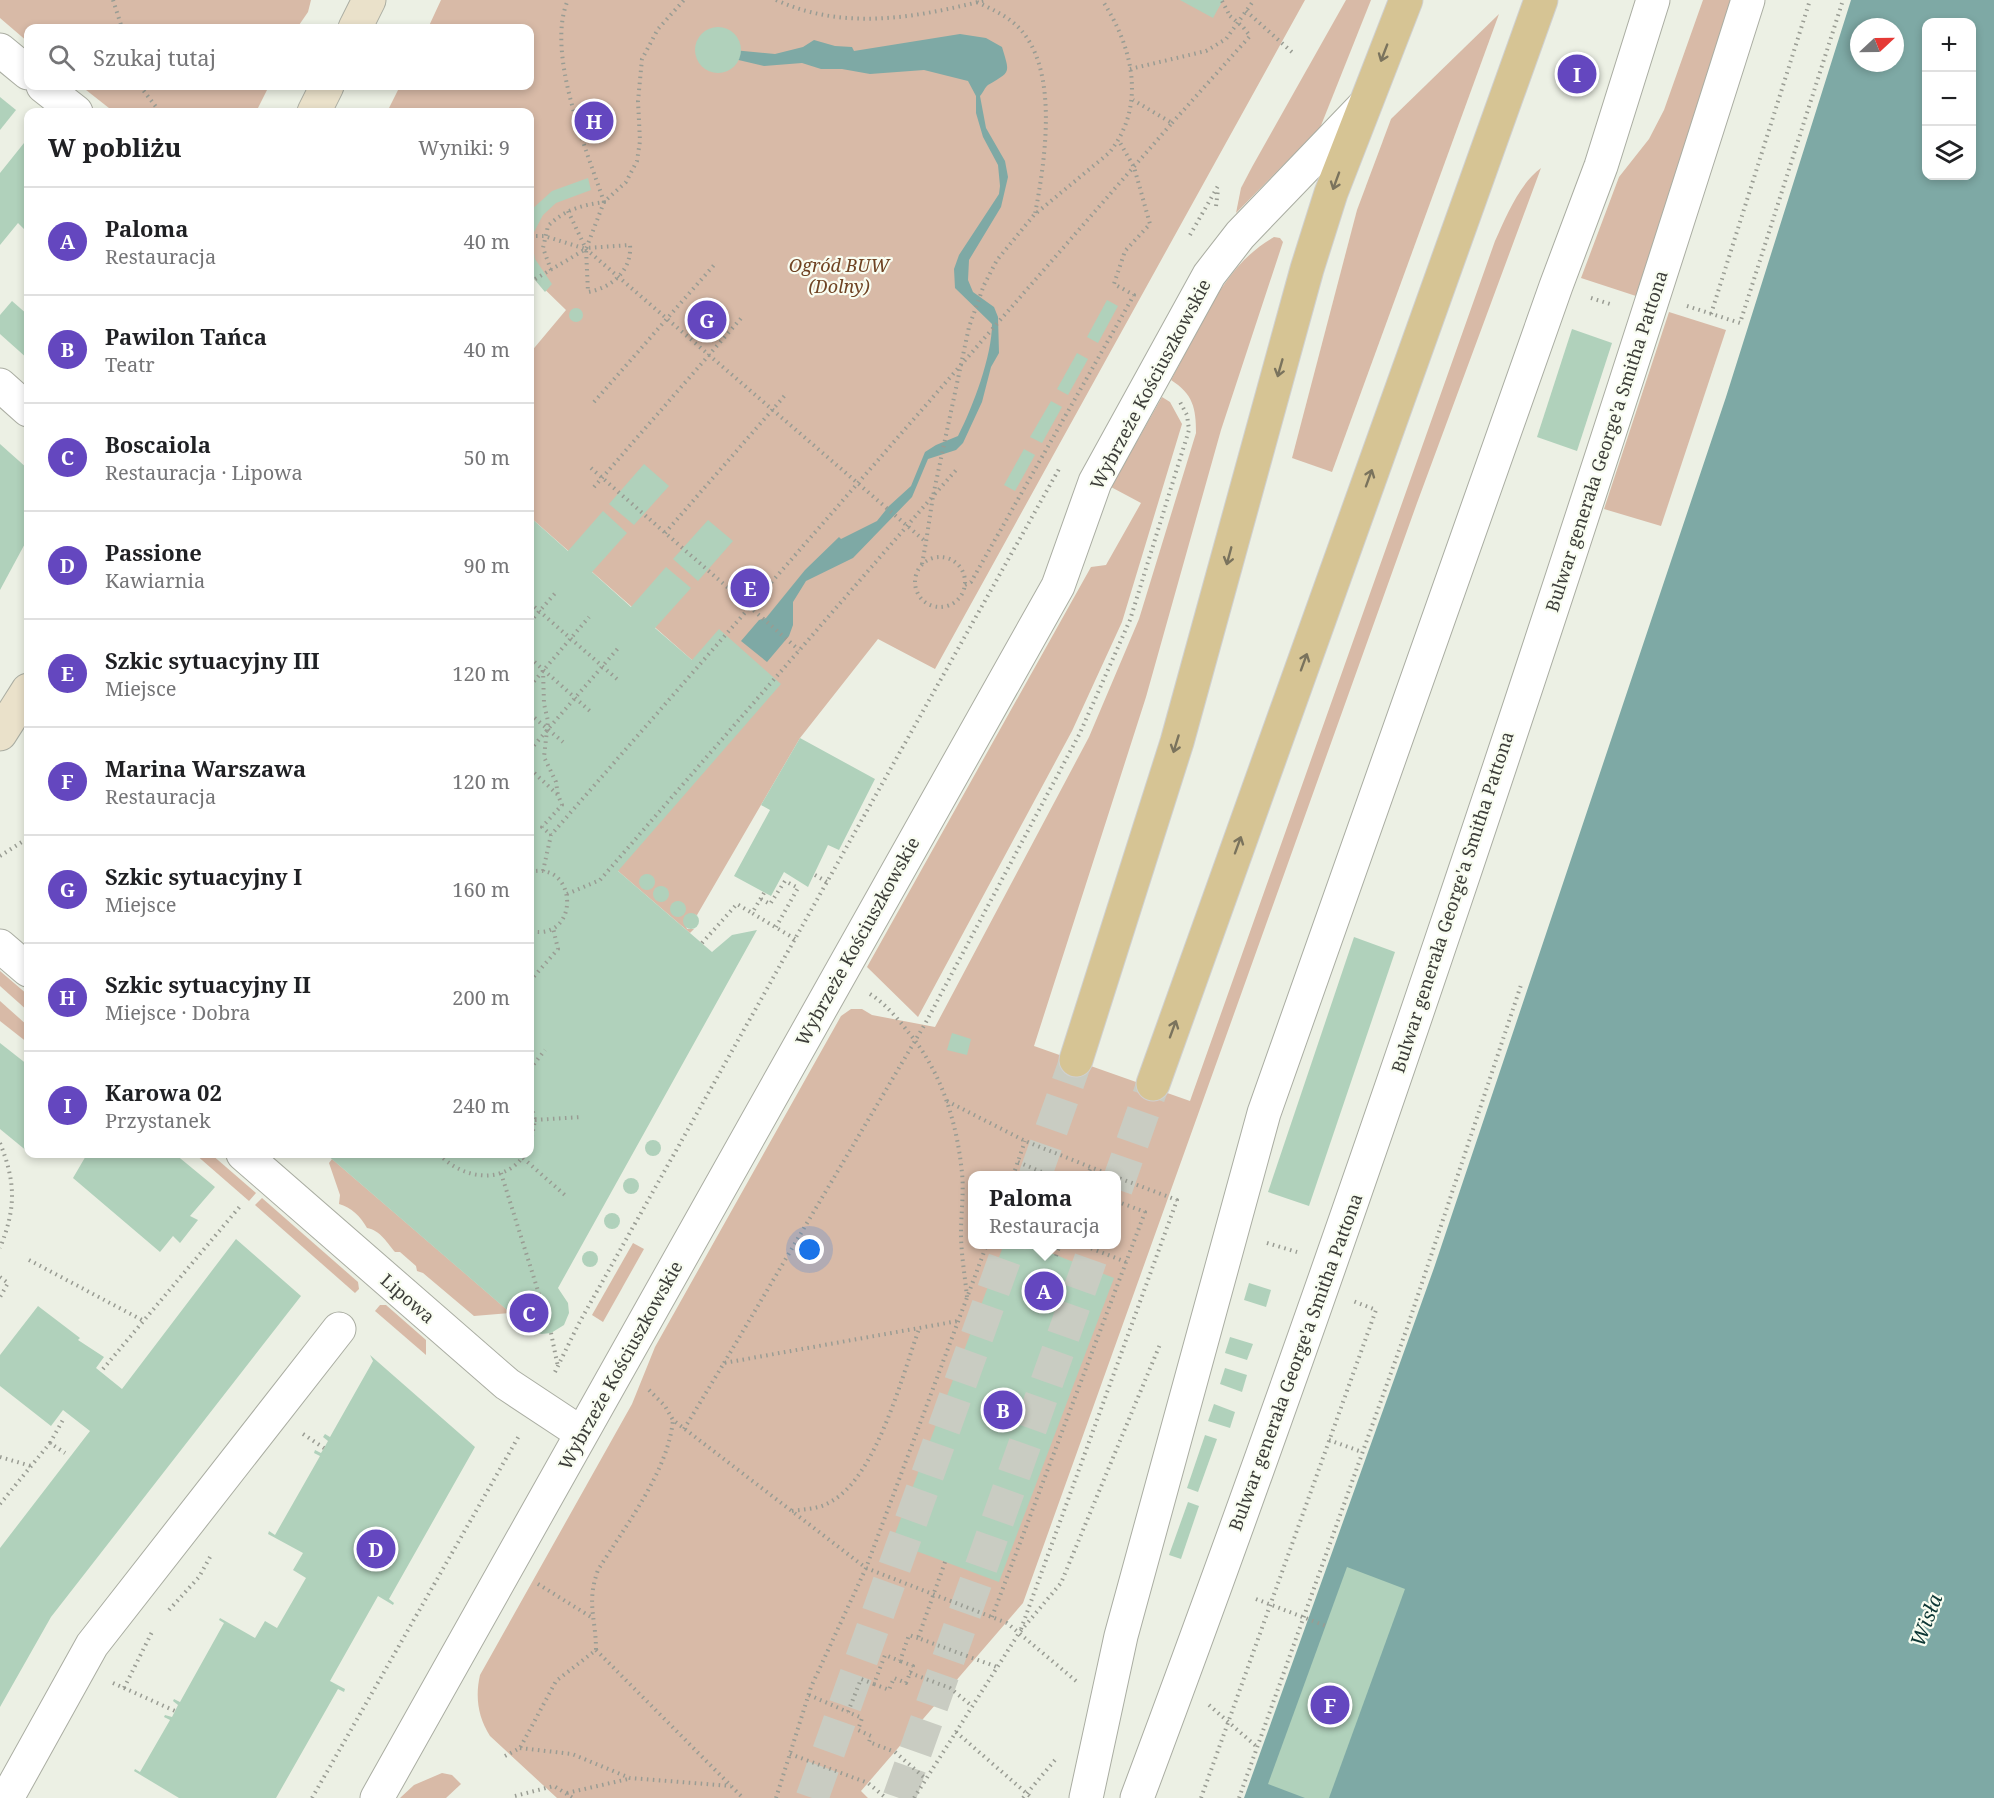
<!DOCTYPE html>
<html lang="pl">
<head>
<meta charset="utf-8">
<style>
  body { margin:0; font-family:"Noto Serif",serif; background:#f6f6f6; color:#202124 }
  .controls { position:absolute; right:18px; top:18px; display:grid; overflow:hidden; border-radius:12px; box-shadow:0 3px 9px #0003 }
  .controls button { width:54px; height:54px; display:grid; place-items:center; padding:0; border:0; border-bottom:2px solid #e0e0e0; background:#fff; color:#202124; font:30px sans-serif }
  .compass { position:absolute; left:1850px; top:18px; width:54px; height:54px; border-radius:50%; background:#fff; box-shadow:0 3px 9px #0003; rotate:68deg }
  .you { position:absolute; left:810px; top:1250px; width:21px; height:21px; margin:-15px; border:4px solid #fff; border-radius:50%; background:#1a73e8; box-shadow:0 0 0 9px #1a73e833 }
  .badge { display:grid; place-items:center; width:39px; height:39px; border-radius:50%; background:#6447bf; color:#fff; font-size:20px; font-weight:700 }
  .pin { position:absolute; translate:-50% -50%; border:3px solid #fff; box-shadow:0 2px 6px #0006 }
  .popup { position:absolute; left:968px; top:1171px; width:153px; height:78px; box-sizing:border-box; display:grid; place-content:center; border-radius:12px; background:#fff; filter:drop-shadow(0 2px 4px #0005); font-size:20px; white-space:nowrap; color:#757577 }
  .popup b { font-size:22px; color:#202124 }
  .popup::after { content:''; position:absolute; left:50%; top:100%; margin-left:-12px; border:12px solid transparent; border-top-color:#fff }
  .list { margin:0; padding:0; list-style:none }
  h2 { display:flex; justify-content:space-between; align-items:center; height:78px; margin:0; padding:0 24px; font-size:26px }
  h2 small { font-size:20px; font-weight:400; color:#757577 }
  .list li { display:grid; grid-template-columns:39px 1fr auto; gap:18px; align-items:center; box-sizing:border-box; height:108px; padding:0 24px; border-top:2px solid #e0e0e0 }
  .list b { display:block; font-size:22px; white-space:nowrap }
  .list p { margin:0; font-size:20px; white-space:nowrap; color:#757577 }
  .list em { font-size:20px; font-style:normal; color:#757577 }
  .icon { flex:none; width:33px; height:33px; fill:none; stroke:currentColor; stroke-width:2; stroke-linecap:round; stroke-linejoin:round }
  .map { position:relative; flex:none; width:1994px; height:1798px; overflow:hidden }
  .search { position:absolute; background:#fff; box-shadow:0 3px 9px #0003; left:24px; top:24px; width:510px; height:66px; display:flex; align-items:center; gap:15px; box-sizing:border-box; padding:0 21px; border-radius:12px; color:#757577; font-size:22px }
  .panel { position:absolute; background:#fff; box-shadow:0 3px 9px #0003; left:24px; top:108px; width:510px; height:1050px; border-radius:12px }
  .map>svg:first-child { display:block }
  .green { fill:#d8baa7; fill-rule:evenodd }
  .water { fill:#7ea9a5; fill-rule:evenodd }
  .building { fill:#b0d1bb }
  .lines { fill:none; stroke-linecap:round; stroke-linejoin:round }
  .primary-tunnel { stroke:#c9ccc2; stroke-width:33; stroke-dasharray:33 16; stroke-linecap:butt }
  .street-casing { stroke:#aaada2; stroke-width:35 }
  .secondary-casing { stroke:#aaada2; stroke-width:35 }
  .primary-casing { stroke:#d0d0cf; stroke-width:35 }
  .path { stroke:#999c93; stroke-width:4; stroke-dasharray:1.5 4.5; stroke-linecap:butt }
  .street { stroke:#fff; stroke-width:33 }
  .secondary { stroke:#eae1ca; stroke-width:33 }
  .primary { stroke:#d6c494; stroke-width:33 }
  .path-bridge { stroke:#999c93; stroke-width:4; stroke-dasharray:1.5 4.5; stroke-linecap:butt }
  .oneway { stroke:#7a735d }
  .labels { text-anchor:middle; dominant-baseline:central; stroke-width:4.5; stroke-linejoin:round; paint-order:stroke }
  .park-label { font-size:18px; font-style:italic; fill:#6f4323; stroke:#f9fdf1 }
  .street-label { font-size:18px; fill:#3c3d39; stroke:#f9fdf1 }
  .water-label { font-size:20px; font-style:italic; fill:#0c3634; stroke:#f9fdf1 }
</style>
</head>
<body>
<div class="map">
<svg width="1994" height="1798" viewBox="0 0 1994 1798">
  <rect width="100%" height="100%" fill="#ecf0e4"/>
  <g class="green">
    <polygon points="0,0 311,0 308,12 297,28 28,28 28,42 0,18"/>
    <polygon points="441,0 1305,0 935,669 878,639 800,738 697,915 689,914 684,918 687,929 694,929 690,933 618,871 613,1058 524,1283 377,1154 446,1154 451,1159 510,1159 516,1154 530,1154 530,926 533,927 536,879 530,881 530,835 546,817 530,802 530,561 646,663 692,660 530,517 530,353 566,310 530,275 530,112 387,112 400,86 530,86 530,28 428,28"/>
    <polygon points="1346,0 1371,0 1320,128 1236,213 1241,188 1252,167"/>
    <polygon points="1703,0 1731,0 1636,296 1581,278 1619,177 1649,139 1664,110"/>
    <polygon points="1499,14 1332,472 1292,458 1357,210 1391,119"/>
    <polygon points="81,86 269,86 256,112 114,112"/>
    <path d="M 1541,168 L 1417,503 L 1023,1603 L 861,1791 L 868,1798 L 557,1798 L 490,1736 C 478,1717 475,1697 480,1675 L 632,1404 L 655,1347 L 841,1016 L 851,1009 L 862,1009 L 872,1015 L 935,1027 L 1089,737 L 1139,619 L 1196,433 C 1196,408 1193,394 1171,380 C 1199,330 1222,266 1274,237 L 1280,238 L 1283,242 L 1221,430 L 1146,697 L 1034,1046 L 1190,1101 L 1495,241 C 1506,217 1519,184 1541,168 ZM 972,1176 L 1116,1176 L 1116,1244 L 972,1244 Z"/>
    <polygon points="1669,312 1726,330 1661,526 1604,509"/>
    <polygon points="1162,397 1170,402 1182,424 1122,622 1072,731 918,1017 867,967 1091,567 1106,565 1141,503 1111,487"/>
    <polygon points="0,971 28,995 28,1011 0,986"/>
    <polygon points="0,1001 28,1026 28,1043 0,1021"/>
    <polygon points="195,1154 211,1154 256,1193 249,1201"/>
    <path d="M 332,1159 L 511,1313 L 474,1316 L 423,1273 L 417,1271 L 416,1266 L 400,1252 L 395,1252 C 388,1244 380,1230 367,1228 C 361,1217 351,1207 339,1204 L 340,1195 L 329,1163 Z"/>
    <polygon points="262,1198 358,1282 359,1289 355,1293 255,1205"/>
    <polygon points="633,1243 644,1249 603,1322 592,1315"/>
    <polygon points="380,1305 386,1305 426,1340 426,1355 375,1311"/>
    <polygon points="442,1773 452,1775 461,1784 446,1798 400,1798 414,1785"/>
  </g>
  <g class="water">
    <path d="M 1851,0 L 1994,0 L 1994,1798 L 1244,1798 L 1434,1268 L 1726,397 ZM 1926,22 L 1972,22 L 1972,176 L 1926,176 ZM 1859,27 L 1895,27 L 1895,63 L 1859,63 Z"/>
    <path d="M 960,34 L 986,38 L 1002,47 C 1010,74 1011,71 988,85 C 985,87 983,93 980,96 L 986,128 L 1005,161 L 1008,177 L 1001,207 L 969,260 L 968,280 L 973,292 L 994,307 L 998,317 L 999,353 L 991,367 L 982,402 L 963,443 L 956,450 L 928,459 L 912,497 L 853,558 L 806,581 L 793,602 L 793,625 L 789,636 L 767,662 L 741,641 L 759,620 L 766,618 L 805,570 L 839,537 L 841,539 L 877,521 L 889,506 L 911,486 L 925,452 L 936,445 L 958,436 C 973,407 992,356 992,324 L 955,288 L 954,269 L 959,255 L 999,194 L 1000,186 L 998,165 L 983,137 L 976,113 L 976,96 L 968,81 L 924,70 L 870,74 L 842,69 L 821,69 L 802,63 L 764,66 L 730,58 L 718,63 L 708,56 L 707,44 C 713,35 722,34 730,41 L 733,50 L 775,54 L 803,47 L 814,40 L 835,46 L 852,47 L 854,51 Z"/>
  </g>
  <g class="building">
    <polygon points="1180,0 1223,0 1213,18"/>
    <circle cx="718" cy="50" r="23"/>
    <polygon points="0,97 16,110 0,130"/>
    <polygon points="28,138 28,233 18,223 0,245 0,173"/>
    <polygon points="588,178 591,190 556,203 543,215 534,232 532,242 535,259 552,284 545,292 530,274 530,211 552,191"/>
    <polygon points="1107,300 1118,306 1098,343 1087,337"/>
    <polygon points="12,301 28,315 28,359 0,334 0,315"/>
    <circle cx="576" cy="315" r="7"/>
    <polygon points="1572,329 1612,343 1577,451 1537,437"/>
    <polygon points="1077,353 1088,359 1068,395 1057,389"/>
    <polygon points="1051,401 1062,407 1042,443 1030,437"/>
    <polygon points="0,444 28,469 28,538 0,590"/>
    <polygon points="1024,449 1035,455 1015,491 1004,485"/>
    <polygon points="644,464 669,486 634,525 609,504"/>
    <polygon points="603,511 627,533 592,572 631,607 666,567 691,588 655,628 692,660 719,629 781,684 618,871 712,952 732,935 757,930 558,1288 568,1303 569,1313 564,1325 551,1333 541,1334 528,1328 326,1154 467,1154 479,1157 530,1154 530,517 568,551"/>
    <polygon points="708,520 733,541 698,581 673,559"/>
    <polygon points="800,738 875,779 839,850 828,845 808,887 784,872 771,896 734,876 770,810 761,805"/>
    <circle cx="647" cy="882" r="8"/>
    <circle cx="661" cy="894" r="8"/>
    <circle cx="678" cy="909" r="8"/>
    <circle cx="691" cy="921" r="8"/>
    <polygon points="1354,937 1395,952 1309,1206 1268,1192"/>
    <polygon points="952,1033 971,1039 967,1055 947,1050"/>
    <polygon points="0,1043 28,1065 28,1152 0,1129"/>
    <circle cx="653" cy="1148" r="8"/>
    <polygon points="87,1154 175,1154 215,1187 190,1216 198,1220 180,1243 173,1236 160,1252 73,1178"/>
    <circle cx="631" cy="1186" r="8"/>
    <circle cx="612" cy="1221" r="8"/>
    <polygon points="236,1239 301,1296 51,1617 0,1707 0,1548 90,1431 63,1410 51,1426 0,1386 0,1355 38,1306 80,1338 78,1340 104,1357 96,1368 122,1389"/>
    <polygon points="1004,1244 1028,1244 1114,1278 999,1582 892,1542"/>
    <circle cx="590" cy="1259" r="8"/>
    <polygon points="1249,1283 1271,1290 1266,1307 1244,1300"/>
    <polygon points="1230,1337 1253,1344 1247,1360 1225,1353"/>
    <polygon points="370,1355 475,1447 389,1599 394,1603 393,1605 378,1596 330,1681 345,1689 344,1692 338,1689 276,1798 179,1798 134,1771 135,1769 140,1772 170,1720 164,1717 165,1715 172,1717 178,1705 173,1701 174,1699 180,1702 224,1623 219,1620 220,1618 255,1638 265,1621 277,1628 306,1578 293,1570 303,1553 268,1534 269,1531 275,1535 320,1456 314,1453 315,1450 321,1453 324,1448 328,1441 323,1437 325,1434 330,1437 373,1361"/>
    <polygon points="1225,1368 1247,1375 1242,1392 1220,1384"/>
    <polygon points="1214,1404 1235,1412 1230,1428 1208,1421"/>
    <polygon points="1205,1435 1217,1439 1198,1492 1187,1488"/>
    <polygon points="1188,1502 1199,1506 1181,1559 1169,1555"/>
    <polygon points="1347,1567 1405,1589 1329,1798 1305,1798 1268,1784"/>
  </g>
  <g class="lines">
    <g class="primary-tunnel">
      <polyline points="1035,1176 1076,1060"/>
      <polyline points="1116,1189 1153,1084"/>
      <polyline points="812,1798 1010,1244"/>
      <polyline points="899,1798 1096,1244"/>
    </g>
    <g class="street-casing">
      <g id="street">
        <polyline points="0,50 28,73"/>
        <polyline points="43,86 76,112"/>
        <polyline points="0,385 28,410"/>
        <polyline points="0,946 28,970"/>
        <polyline points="243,1154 507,1384 581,1433"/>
        <polyline points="7,1798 92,1645 339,1329"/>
        <polyline points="377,1798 1058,586 1095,482 1209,275 1240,235 1363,107"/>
        <polyline points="1086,1798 1121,1636 1264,1113 1556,286 1601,166 1653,0"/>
        <path d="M 1137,1798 C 1359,1205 1557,603 1748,0"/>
      </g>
    </g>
    <g class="secondary-casing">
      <g id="secondary">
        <polyline points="355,28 369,0"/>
        <polyline points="314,112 327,86"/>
        <polyline points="0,734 28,690"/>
      </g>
    </g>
    <g class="primary-casing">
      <g id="primary">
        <polyline points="1076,1060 1177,742 1307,269 1331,193 1406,0"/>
        <polyline points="1153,1084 1541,0"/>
      </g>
    </g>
    <g class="path">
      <polyline points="113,0 122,28"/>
      <path d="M 776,0 C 844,31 915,18 986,0"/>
      <polyline points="1222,1 1230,16"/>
      <path d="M 977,2 C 991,9 1006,15 1017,26 C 1060,67 1045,161 1035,214"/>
      <polyline points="1246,11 1293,53"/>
      <polyline points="1130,69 1206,51 1226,39 1254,0"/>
      <polyline points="140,86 160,112"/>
      <polyline points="1172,123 1250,36 1243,27"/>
      <polyline points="1216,206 1218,190"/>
      <polyline points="568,211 586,249 926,542 933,496 957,469"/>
      <polyline points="1190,235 1218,186"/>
      <path d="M 530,236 L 544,236 L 586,249 L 588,292 C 611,288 632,271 630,245 L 586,248"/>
      <path d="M 551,270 L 543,248 L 548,226 C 564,210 582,205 604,202 C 587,151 545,52 568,0"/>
      <polyline points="530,282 586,249 604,202 626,182 637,161 640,141 638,101 642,59 658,29 684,0"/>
      <polyline points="1591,298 1613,305"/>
      <polyline points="1687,306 1740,323 1843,0"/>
      <polyline points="1711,314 1810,0"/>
      <polyline points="594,402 714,265"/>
      <polyline points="591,468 799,650"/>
      <polyline points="594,487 743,316"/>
      <polyline points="665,533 787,393"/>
      <circle cx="940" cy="582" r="25"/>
      <polyline points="922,564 926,542"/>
      <polyline points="965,585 971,582 1134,295 1114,284 1125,251 1150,224 1134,167 1119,141"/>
      <polyline points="530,603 618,680"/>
      <polyline points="530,622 557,591"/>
      <polyline points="530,658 590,711"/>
      <polyline points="543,670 544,704 548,721 544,757 556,782 558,795"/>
      <polyline points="530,686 589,617"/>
      <polyline points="530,714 563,742"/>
      <polyline points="530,750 620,646"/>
      <polyline points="530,769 558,795 562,805 542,827 551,835"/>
      <polyline points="0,856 28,838"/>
      <polyline points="543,871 551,835 1172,123 1133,100"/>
      <path d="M 530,872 C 578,860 581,942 530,931"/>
      <polyline points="815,875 827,882"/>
      <polyline points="764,893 752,913 795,939"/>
      <path d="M 567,894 L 600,880 L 933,496 L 969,327 L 984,285 L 997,260 L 1034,215 L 1109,153 C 1147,106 1133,47 1102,0"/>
      <polyline points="761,899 770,904 785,881 798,888 776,927"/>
      <polyline points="702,943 737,904 752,913"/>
      <polyline points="530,981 558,949 553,928"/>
      <path d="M 870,994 C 886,1004 898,1019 909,1033 C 942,1073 957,1123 962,1173 C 964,1193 961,1213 961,1233 C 961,1254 965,1276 967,1297"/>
      <polyline points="530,1069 545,1050"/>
      <polyline points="530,1100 535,1120 530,1147"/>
      <polyline points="947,1101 1025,1141 1113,1176"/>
      <polyline points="535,1120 581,1117"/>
      <path d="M 0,1143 C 16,1183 16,1208 0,1248"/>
      <path d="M 439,1154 C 462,1179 504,1186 525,1154"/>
      <polyline points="523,1158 567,1197"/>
      <polyline points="1018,1162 1051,1176"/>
      <polyline points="501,1173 544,1310"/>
      <polyline points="1013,1176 1025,1141"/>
      <polyline points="1087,1176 1091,1167"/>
      <polyline points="1267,1243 1297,1252"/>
      <polyline points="1080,1244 1126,1262"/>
      <polyline points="1056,1256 1060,1244"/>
      <polyline points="29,1260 142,1320"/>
      <polyline points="0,1277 8,1283 0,1297"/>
      <polyline points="551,1333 558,1367"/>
      <polyline points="724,1363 925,1024 1080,733 1130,620 1189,430 1187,415 1180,402"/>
      <polyline points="103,1369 242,1204"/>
      <polyline points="555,1372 578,1325 1059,469"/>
      <polyline points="649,1390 665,1406 673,1420 866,1568 1007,1623 1076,1681"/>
      <polyline points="684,1429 724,1363 958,1321"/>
      <polyline points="303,1434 324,1448"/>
      <polyline points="1329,1440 1362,1452"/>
      <polyline points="50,1443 64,1418"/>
      <polyline points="0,1457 31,1466"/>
      <polyline points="0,1504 50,1443 65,1453"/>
      <path d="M 792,1511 C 806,1509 820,1509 832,1501 C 877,1475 902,1376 919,1329"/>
      <polyline points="945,1562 918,1638 997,1667"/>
      <polyline points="538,1584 591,1617"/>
      <polyline points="169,1610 199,1577 210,1557"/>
      <polyline points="992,1617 1145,1212 1116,1201"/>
      <polyline points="1021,1629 1177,1200 1116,1177"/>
      <polyline points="918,1638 909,1635 900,1661 885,1655 874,1684 861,1679 848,1712 862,1718 858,1730 871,1736 869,1742 895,1752 926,1779"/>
      <polyline points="596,1650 743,1798"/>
      <polyline points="910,1673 950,1688 972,1706"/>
      <polyline points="113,1683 175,1711"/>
      <polyline points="874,1684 889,1690 894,1678 906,1683 913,1666 900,1661"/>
      <polyline points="124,1688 153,1630"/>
      <polyline points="809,1695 848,1712"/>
      <polyline points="1209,1705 1257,1747"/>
      <polyline points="956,1732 1032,1798"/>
      <polyline points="520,1748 572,1754 630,1778 731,1786"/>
      <polyline points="790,1754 868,1783 886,1798"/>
      <path d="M 505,1756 L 520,1748 L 556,1681 L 596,1650 C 596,1618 586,1603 598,1570 C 625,1526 668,1472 673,1420"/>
      <polyline points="567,1793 628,1779"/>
      <polyline points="515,1796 554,1786 573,1798"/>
      <polyline points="312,1798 520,1434"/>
      <polyline points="776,1798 811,1687 866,1568 987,1244"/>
      <polyline points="914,1798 1019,1633 1061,1583 1161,1342"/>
      <polyline points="1023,1798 1055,1760"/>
      <polyline points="1201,1798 1376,1310 1353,1301"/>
      <polyline points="1239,1798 1407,1328 1521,985"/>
    </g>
    <use href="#street" class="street"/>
    <use href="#secondary" class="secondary"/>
    <use href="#primary" class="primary"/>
    <g class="path-bridge">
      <polyline points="1230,16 1243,27"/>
      <polyline points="1256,1599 1326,1626"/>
    </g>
  </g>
  <defs><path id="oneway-shaft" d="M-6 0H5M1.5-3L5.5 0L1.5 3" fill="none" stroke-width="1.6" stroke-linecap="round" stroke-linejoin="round" transform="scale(1.5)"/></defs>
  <g class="oneway">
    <use href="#oneway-shaft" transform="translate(1384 53) rotate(111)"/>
    <use href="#oneway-shaft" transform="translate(1336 181) rotate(110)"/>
    <use href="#oneway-shaft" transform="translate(1280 368) rotate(106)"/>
    <use href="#oneway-shaft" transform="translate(1369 478) rotate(-70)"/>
    <use href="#oneway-shaft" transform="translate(1229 556) rotate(105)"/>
    <use href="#oneway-shaft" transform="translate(1304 662) rotate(-70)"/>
    <use href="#oneway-shaft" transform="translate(1176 744) rotate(107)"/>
    <use href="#oneway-shaft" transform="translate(1238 845) rotate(-70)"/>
    <use href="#oneway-shaft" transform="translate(1173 1029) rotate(-70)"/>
  </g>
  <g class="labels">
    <g class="park-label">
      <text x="839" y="265">Ogród BUW<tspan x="839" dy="21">(Dolny)</tspan></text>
    </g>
    <g class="street-label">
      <text transform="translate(1150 384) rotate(-62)">Wybrzeże Kościuszkowskie</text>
      <text transform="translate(1606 441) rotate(-72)">Bulwar generała George'a Smitha Pattona</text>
      <text transform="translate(1452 902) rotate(-72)">Bulwar generała George'a Smitha Pattona</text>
      <text transform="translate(857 941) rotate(-61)">Wybrzeże Kościuszkowskie</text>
      <text transform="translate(408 1298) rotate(41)">Lipowa</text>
      <text transform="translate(1295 1362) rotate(-70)">Bulwar generała George'a Smitha Pattona</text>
      <text transform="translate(620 1365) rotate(-61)">Wybrzeże Kościuszkowskie</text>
    </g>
    <g class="water-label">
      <text transform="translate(1926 1620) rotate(-69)">Wisła</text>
    </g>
  </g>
</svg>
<div class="controls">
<button>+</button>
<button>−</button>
<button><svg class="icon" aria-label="layers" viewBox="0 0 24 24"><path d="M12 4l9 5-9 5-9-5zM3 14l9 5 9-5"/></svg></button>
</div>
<svg class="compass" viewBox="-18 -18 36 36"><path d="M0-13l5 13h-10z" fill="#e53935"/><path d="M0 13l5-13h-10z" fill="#757577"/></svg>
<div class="you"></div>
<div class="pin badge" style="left:1044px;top:1291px">A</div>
<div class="popup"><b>Paloma</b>Restauracja</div>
<div class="pin badge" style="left:1003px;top:1410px">B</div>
<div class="pin badge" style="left:529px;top:1313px">C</div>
<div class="pin badge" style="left:376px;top:1549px">D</div>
<div class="pin badge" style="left:750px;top:588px">E</div>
<div class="pin badge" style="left:1330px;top:1705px">F</div>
<div class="pin badge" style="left:707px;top:320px">G</div>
<div class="pin badge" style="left:594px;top:121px">H</div>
<div class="pin badge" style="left:1577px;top:74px">I</div>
<div class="search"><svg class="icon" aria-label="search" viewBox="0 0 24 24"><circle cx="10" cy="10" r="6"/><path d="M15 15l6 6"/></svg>Szukaj tutaj</div>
<section class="panel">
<h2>W pobliżu<small>Wyniki: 9</small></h2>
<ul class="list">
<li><span class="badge">A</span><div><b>Paloma</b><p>Restauracja</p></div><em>40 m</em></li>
<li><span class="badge">B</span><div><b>Pawilon Tańca</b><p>Teatr</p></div><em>40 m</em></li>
<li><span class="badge">C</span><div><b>Boscaiola</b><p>Restauracja · Lipowa</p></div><em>50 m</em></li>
<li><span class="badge">D</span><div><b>Passione</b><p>Kawiarnia</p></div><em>90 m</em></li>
<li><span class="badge">E</span><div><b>Szkic sytuacyjny III</b><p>Miejsce</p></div><em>120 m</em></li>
<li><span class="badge">F</span><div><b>Marina Warszawa</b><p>Restauracja</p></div><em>120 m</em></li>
<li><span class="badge">G</span><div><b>Szkic sytuacyjny I</b><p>Miejsce</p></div><em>160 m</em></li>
<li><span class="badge">H</span><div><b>Szkic sytuacyjny II</b><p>Miejsce · Dobra</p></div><em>200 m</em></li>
<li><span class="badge">I</span><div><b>Karowa 02</b><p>Przystanek</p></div><em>240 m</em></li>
</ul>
</section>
</div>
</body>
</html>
